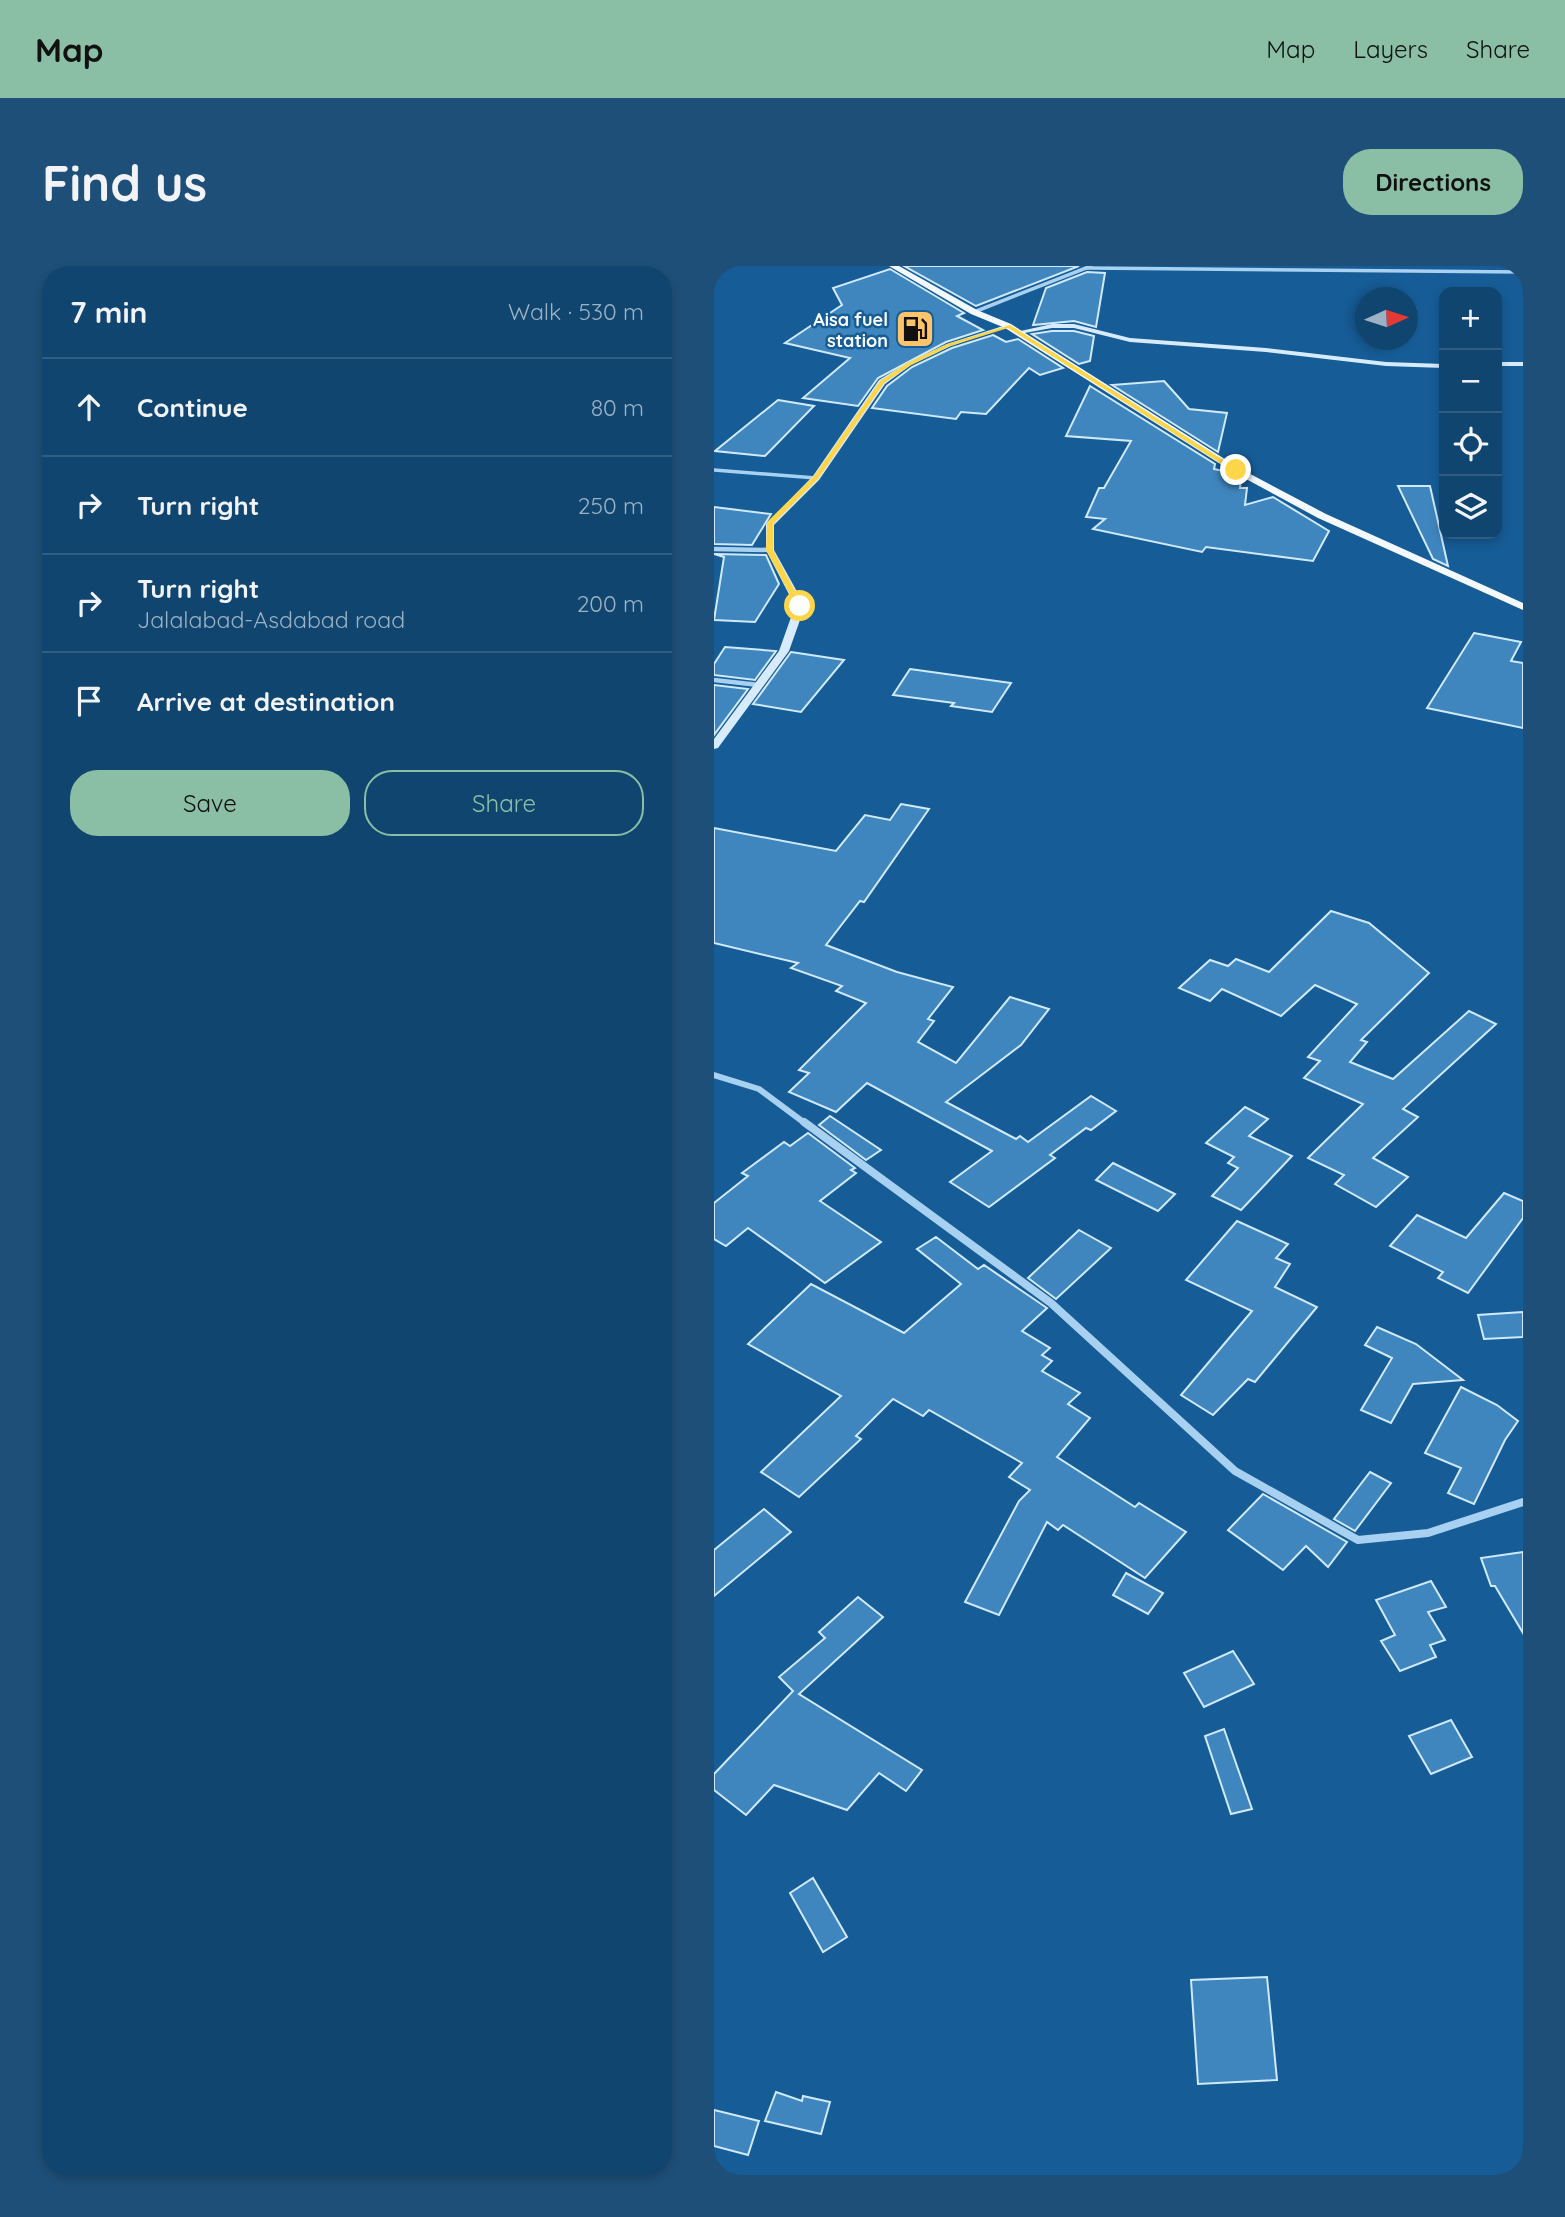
<!DOCTYPE html>
<html lang="en">
<head>
<meta charset="utf-8">
<style>
  body { margin:0; font-family:Quicksand,sans-serif; background:#1e4f78; color:#f1f3f6 }
  .controls { position:absolute; right:21px; top:21px; display:grid; overflow:hidden; border-radius:14px; box-shadow:0 4px 10px #0003 }
  .controls button { width:63px; height:63px; display:grid; place-items:center; padding:0; border:0; border-bottom:2px solid #305d83; background:#104570; color:#f1f3f6; font:35px sans-serif }
  .compass { position:absolute; left:641px; top:21px; width:63px; height:63px; border-radius:50%; background:#104570; box-shadow:0 4px 10px #0003; rotate:87deg }
  .stop { position:absolute; width:21px; height:21px; margin:-16px; border:5px solid #ffd54a; border-radius:50%; background:#fff }
  .stop.end { background:#ffd54a; border-color:#fff; box-shadow:0 2px 7px #0008 }
  .list { margin:0; padding:0; list-style:none }
  h2 { display:flex; justify-content:space-between; align-items:center; height:91px; margin:0; padding:0 28px; font-size:30px }
  h2 small { font-size:23px; font-weight:400; color:#9cb1c3 }
  .list li { display:grid; grid-template-columns:46px 1fr auto; gap:21px; align-items:center; box-sizing:border-box; height:98px; padding:0 28px; border-top:2px solid #305d83 }
  .list b { display:block; font-size:26px; white-space:nowrap }
  .list p { margin:0; font-size:23px; white-space:nowrap; color:#9cb1c3 }
  .list em { font-size:23px; font-style:normal; color:#9cb1c3 }
  .actions { display:flex; gap:14px; padding:21px 28px }
  .actions a { flex:1; padding:16px 0; border:2px solid #8abfa5; border-radius:28px; text-align:center; font-size:24px; color:#8abfa5 }
  .actions .main { background:#8abfa5; color:#111 }
  .icon { flex:none; width:38px; height:38px; fill:none; stroke:currentColor; stroke-width:2; stroke-linecap:round; stroke-linejoin:round }
  .map { position:relative; flex:none; width:809px; height:1909px; overflow:hidden; border-radius:28px }
  header { display:flex; align-items:center; gap:42px; box-sizing:border-box; height:98px; padding:0 35px; background:#8abfa5; color:#111 }
  header strong { font-size:33px }
  nav { display:flex; gap:38px; margin-inline-start:auto; font-size:24px }
  .intro { display:flex; align-items:center; justify-content:space-between; box-sizing:border-box; height:168px; padding:0 42px }
  h1 { margin:0; font-size:49px }
  .button { padding:18px 32px; border-radius:28px; background:#8abfa5; color:#111; font-size:24px; font-weight:700 }
  main { display:flex; gap:42px; padding:0 42px }
  aside { flex:1; background:#104570; border-radius:28px; box-shadow:0 4px 10px #0003 }
  .map>svg:first-child { display:block }
  .building { fill:#3f86be; stroke:#d0e9fc; stroke-width:2 }
  .lines { fill:none; stroke-linecap:round; stroke-linejoin:round }
  .street-far3 { stroke:#a8d1f1; stroke-width:3.5 }
  .street-far2 { stroke:#a8d1f1; stroke-width:4.5 }
  .street-far1 { stroke:#a8d1f1; stroke-width:6 }
  .street { stroke:#a8d1f1; stroke-width:8 }
  .secondary { fill:#d7ebfc; fill-rule:evenodd }
  .primary { fill:#f3f9ff; fill-rule:evenodd }
  .route { fill:#ffd54a }
  .labels { text-anchor:middle; dominant-baseline:central; stroke-width:5; stroke-linejoin:round; paint-order:stroke }
  .far-poi-label { font-size:18px; font-weight:bold; fill:#fff; stroke:#165c96; text-anchor:end }
</style>
</head>
<body>
<header>
<strong>Map</strong>
<nav><a>Map</a><a>Layers</a><a>Share</a></nav>
</header>
<div class="intro"><h1>Find us</h1><a class="button">Directions</a></div>
<main>
<aside>
<h2>7 min<small>Walk · 530 m</small></h2>
<ul class="list">
<li><svg class="icon" aria-label="ahead" viewBox="0 0 24 24"><path d="M12 20V5M6 11l6-6 6 6"/></svg><div><b>Continue</b></div><em>80 m</em></li>
<li><svg class="icon" aria-label="right" viewBox="0 0 24 24"><path d="M7 20v-9h11M14 6l5 5-5 5"/></svg><div><b>Turn right</b></div><em>250 m</em></li>
<li><svg class="icon" aria-label="right" viewBox="0 0 24 24"><path d="M7 20v-9h11M14 6l5 5-5 5"/></svg><div><b>Turn right</b><p>Jalalabad-Asdabad road</p></div><em>200 m</em></li>
<li><svg class="icon" aria-label="arrive" viewBox="0 0 24 24"><path d="M6 21V4h12l-3 4 3 4H6"/></svg><div><b>Arrive at destination</b></div></li>
</ul>
<div class="actions"><a class="main">Save</a><a>Share</a></div>
</aside>
<div class="map">
<svg width="809" height="1909" viewBox="0 0 809 1909">
  <rect width="100%" height="100%" fill="#165c96"/>
  <g class="building">
    <polygon points="190,0 365,0 262,40"/>
    <polygon points="176,3 250,47 243,50 269,64 232,76 164,112 144,140 89,132 136,92 71,77 128,39 119,22"/>
    <polygon points="373,6 391,7 382,61 360,55 319,59 332,22"/>
    <polygon points="338,65 360,65 380,70 376,95 365,98 318,68"/>
    <polygon points="279,69 292,76 304,73 349,102 326,109 315,102 272,148 247,146 242,153 158,142 173,120 198,101 238,82"/>
    <polygon points="450,115 475,143 513,147 504,186 398,119"/>
    <polygon points="376,120 501,198 500,203 514,206 515,213 527,213 526,222 533,222 531,239 559,231 615,265 599,295 492,281 488,286 379,263 391,253 372,251 385,222 390,222 417,175 352,170"/>
    <polygon points="64,134 100,140 51,190 1,185"/>
    <polygon points="684,220 716,220 734,300 719,293"/>
    <polygon points="0,241 57,248 38,279 0,278"/>
    <polygon points="0,288 52,289 65,318 41,356 0,354 10,291"/>
    <polygon points="760,367 807,376 797,395 809,397 809,462 713,442"/>
    <polygon points="11,381 62,385 41,414 0,409 0,398"/>
    <polygon points="77,386 130,394 87,446 39,438"/>
    <polygon points="196,403 297,417 278,446 237,440 240,437 179,429"/>
    <polygon points="0,419 34,423 0,469"/>
    <polygon points="187,538 215,543 150,636 146,635 112,679 183,706 239,721 214,753 220,755 204,776 242,797 296,731 335,743 307,779 232,836 302,873 306,870 314,876 377,830 402,845 377,864 372,862 336,889 341,892 275,941 236,916 278,885 153,817 122,846 75,826 95,807 85,804 152,737 122,725 128,720 77,702 84,697 0,677 0,562 122,585 151,549 176,554"/>
    <polygon points="617,645 655,657 715,707 647,774 653,776 636,796 679,813 755,745 782,758 689,843 704,851 659,892 694,911 662,941 621,918 630,909 594,892 649,838 590,812 606,795 594,791 643,738 601,719 567,750 508,723 496,735 465,722 496,694 514,700 522,693 555,706"/>
    <polygon points="531,841 554,853 535,870 578,890 527,944 498,930 524,902 514,897 520,891 492,877"/>
    <polygon points="116,850 167,884 152,894 105,859"/>
    <polygon points="94,867 141,902 137,904 142,907 106,935 167,976 111,1017 34,962 12,980 0,973 0,937 34,910 28,907 70,876 76,880"/>
    <polygon points="399,897 461,928 444,945 382,914"/>
    <polygon points="790,927 809,935 809,952 754,1027 724,1012 729,1006 676,980 703,949 752,972"/>
    <polygon points="523,955 574,978 562,992 576,998 561,1021 603,1041 541,1116 534,1113 499,1149 467,1129 538,1045 472,1014"/>
    <polygon points="365,964 397,982 342,1033 314,1012"/>
    <polygon points="222,971 264,1003 270,999 333,1042 308,1065 336,1082 328,1089 338,1095 328,1105 366,1127 354,1138 376,1152 343,1191 421,1241 425,1237 472,1266 431,1312 349,1259 344,1264 333,1256 285,1349 251,1336 305,1235 316,1224 295,1211 308,1197 215,1144 209,1150 179,1133 142,1170 147,1173 85,1231 47,1206 127,1130 34,1078 97,1018 190,1067 247,1018 203,983"/>
    <polygon points="809,1046 809,1071 770,1073 764,1049"/>
    <polygon points="663,1061 702,1078 749,1114 699,1118 677,1157 647,1144 678,1092 651,1079"/>
    <polygon points="747,1121 783,1139 804,1155 791,1174 760,1238 734,1227 747,1202 711,1187"/>
    <polygon points="656,1206 677,1217 641,1265 620,1253"/>
    <polygon points="549,1228 633,1276 614,1301 592,1280 569,1304 514,1264"/>
    <polygon points="50,1243 77,1266 0,1330 0,1284"/>
    <polygon points="809,1286 809,1367 781,1320 777,1320 767,1292"/>
    <polygon points="412,1307 449,1327 434,1348 399,1329"/>
    <polygon points="717,1315 732,1341 714,1346 731,1374 716,1379 722,1391 686,1405 667,1375 681,1369 662,1334"/>
    <polygon points="144,1331 169,1351 85,1428 208,1504 192,1525 165,1507 133,1544 60,1519 32,1549 0,1524 0,1508 79,1425 65,1411 111,1372 105,1366"/>
    <polygon points="519,1385 540,1418 490,1441 470,1407"/>
    <polygon points="737,1454 758,1491 717,1508 695,1470"/>
    <polygon points="510,1463 538,1543 517,1548 491,1470"/>
    <polygon points="99,1612 133,1671 109,1686 76,1627"/>
    <polygon points="553,1711 563,1814 484,1818 477,1714"/>
    <polygon points="62,1826 88,1835 89,1830 116,1836 107,1868 51,1855"/>
    <polygon points="0,1844 45,1855 34,1889 0,1880"/>
  </g>
  <g class="lines">
    <g class="street-far3">
      <polyline points="372,2 809,6"/>
      <polyline points="260,46 377,0"/>
      <polyline points="0,204 102,212"/>
    </g>
    <g class="street-far2">
      <polyline points="0,283 56,284"/>
      <polyline points="0,414 45,419"/>
    </g>
    <polyline class="street-far1" points="0,809 45,823 92,858"/>
    <polyline class="street" points="90,856 337,1037 521,1205 644,1274 714,1267 809,1236"/>
    <g class="secondary">
      <polygon points="338,58 360,58 416,72 552,82 672,96 730,98 730,102 672,100 552,86 416,76 360,62 338,62 305,68 302,66"/>
      <polygon points="292,59 297,60 237,80 197,99 171,118 105,214 60,259 60,284 91,340 75,385 4,482 0,483 0,473 65,385 81,340 52,284 52,258 99,210 165,114 193,97 233,78"/>
      <rect x="783" y="96" width="26" height="4"/>
    </g>
    <polygon class="primary" points="175,0 185,0 263,44 297,58 525,202 612,248 809,337 809,344 604,252 519,206 291,62 257,48"/>
  </g>
  <polygon class="route" points="296,59 525,204 520,206 294,62 236,80 197,99 170,117 104,213 59,258 59,284 89,340 83,342 52,284 53,256 100,210 166,115 193,97 233,78"/>
  <defs>
    <g id="fuel-square" transform="scale(2.0125)"><rect x="-9" y="-9" width="18" height="18" rx="4" fill="#ffc369" stroke="#165c96"/><path d="M-5.5-6h7V0h2V4h1.3V-2.5L3-4.5l.8-.8L6-3V5H2.5V1h-1V6h-7ZM-4.2-4.7v3.2H.2V-4.7Z" fill="#111"/></g>
  </defs>
  <g fill-rule="evenodd">
    <use href="#fuel-square" x="201" y="63"/>
  </g>
  <g class="labels">
    <g class="far-poi-label">
      <text x="174" y="53">Aisa fuel<tspan x="174" dy="21">station</tspan></text>
    </g>
  </g>
</svg>
<div class="controls">
<button>+</button>
<button>−</button>
<button><svg class="icon" aria-label="locate" viewBox="0 0 24 24"><circle cx="12" cy="12" r="6"/><path d="M12 2v4M12 18v4M2 12h4M18 12h4"/></svg></button>
<button><svg class="icon" aria-label="layers" viewBox="0 0 24 24"><path d="M12 4l9 5-9 5-9-5zM3 14l9 5 9-5"/></svg></button>
</div>
<svg class="compass" viewBox="-18 -18 36 36"><path d="M0-13l5 13h-10z" fill="#e53935"/><path d="M0 13l5-13h-10z" fill="#9cb1c3"/></svg>
<div class="stop" style="left:86px;top:340px"></div>
<div class="stop end" style="left:522px;top:204px"></div>
</div>
</main>
</body>
</html>
